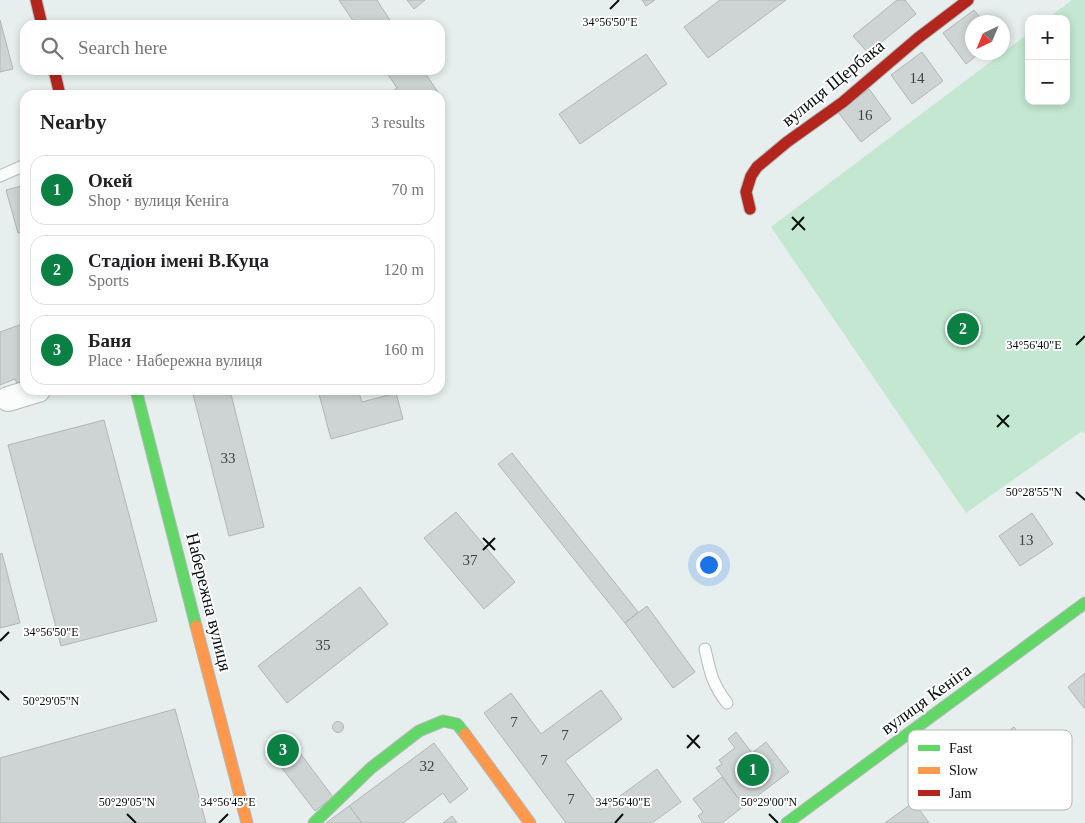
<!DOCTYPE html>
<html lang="en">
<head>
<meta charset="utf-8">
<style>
  body { margin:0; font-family:"Times New Roman",serif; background:#f6f6f6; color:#202124 }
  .controls { position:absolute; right:15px; top:15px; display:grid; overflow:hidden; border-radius:10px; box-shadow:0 2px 8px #0003 }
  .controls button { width:45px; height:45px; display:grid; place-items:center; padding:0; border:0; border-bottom:1px solid #e0e0e0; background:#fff; color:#202124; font:25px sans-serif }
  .compass { position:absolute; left:965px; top:15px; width:45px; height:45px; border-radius:50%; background:#fff; box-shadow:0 2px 8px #0003; rotate:224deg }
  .you { position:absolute; left:708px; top:564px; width:18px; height:18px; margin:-12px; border:4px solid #fff; border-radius:50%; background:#1a73e8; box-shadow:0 0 0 8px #1a73e833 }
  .badge { display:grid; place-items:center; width:32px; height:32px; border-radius:50%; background:#0b8043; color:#fff; font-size:16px; font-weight:700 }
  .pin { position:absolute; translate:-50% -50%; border:2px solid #fff; box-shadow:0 1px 5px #0006 }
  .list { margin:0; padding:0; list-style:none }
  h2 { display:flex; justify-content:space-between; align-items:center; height:65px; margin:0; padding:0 20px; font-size:21px }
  h2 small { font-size:16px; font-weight:400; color:#757577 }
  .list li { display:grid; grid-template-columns:32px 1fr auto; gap:15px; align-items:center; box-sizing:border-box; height:70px; margin:0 10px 10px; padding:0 10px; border:1px solid #e0e0e0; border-radius:15px }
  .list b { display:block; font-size:19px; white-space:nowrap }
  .list p { margin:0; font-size:16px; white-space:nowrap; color:#757577 }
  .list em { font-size:16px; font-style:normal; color:#757577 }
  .icon { flex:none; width:28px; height:28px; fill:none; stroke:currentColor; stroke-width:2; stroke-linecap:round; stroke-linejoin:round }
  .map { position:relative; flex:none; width:1085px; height:823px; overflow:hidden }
  .search { position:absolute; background:#fff; box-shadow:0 2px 8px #0003; left:20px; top:20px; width:425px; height:55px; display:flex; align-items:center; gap:12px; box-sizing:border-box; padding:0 18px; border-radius:15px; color:#757577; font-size:19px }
  .panel { position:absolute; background:#fff; box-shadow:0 2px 8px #0003; left:20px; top:90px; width:425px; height:305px; border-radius:15px }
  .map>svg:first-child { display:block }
  .green { fill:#c3e7d1 }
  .building { fill:#ced4d3; stroke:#b0b6b5 }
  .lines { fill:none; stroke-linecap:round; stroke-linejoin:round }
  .lane-casing { stroke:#b4baba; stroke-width:13 }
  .street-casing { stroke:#b4baba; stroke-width:26 }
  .fast-casing { stroke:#b4baba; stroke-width:13 }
  .slow-casing { stroke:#b4baba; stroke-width:13 }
  .jam-casing { stroke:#b4baba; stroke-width:13 }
  .lane { stroke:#fbfcfc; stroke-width:11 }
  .street { stroke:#fbfcfc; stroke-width:24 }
  .fast { stroke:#63d668; stroke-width:11 }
  .slow { stroke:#ff974d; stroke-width:11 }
  .jam { stroke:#b3261e; stroke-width:11 }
  .ticks { fill:none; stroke:#090e0e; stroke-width:2 }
  .labels { text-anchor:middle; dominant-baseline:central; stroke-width:4; stroke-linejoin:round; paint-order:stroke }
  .number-label { font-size:15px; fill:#3c4241 }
  .street-label { font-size:18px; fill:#090e0e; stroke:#fff }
  .key { fill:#fff; stroke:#b5b7b7; stroke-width:1 }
  .key-label { font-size:14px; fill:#090e0e }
  .ticks-label { font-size:12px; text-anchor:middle; fill:#090e0e; stroke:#fff; stroke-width:4; stroke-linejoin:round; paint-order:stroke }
</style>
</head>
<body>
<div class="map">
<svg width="1085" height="823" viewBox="0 0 1085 823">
  <rect width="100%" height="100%" fill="#e6eeee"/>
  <polygon class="green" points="1072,0 1085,0 1085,434 1082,431 966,513 771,227 1029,33 1029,101 1066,101 1066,19 1047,19"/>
  <g class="building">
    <polygon points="339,0 377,0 393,25 356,25"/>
    <polygon points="407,0 425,0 414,9"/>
    <polygon points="642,0 655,0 646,6"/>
    <polygon points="720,0 786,0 708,58 684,27"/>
    <polygon points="897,0 905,0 916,14 868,53 853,36"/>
    <polygon points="974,10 984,22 972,22 972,52 981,52 966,64 943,33"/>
    <polygon points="0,20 13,69 0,72"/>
    <polygon points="922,52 943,81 912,104 891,75"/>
    <polygon points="646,54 667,84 580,144 559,114"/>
    <polygon points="385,70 423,70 440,95 387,95 397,88"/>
    <polygon points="869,89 891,119 861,142 838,112"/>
    <polygon points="25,185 25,231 18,233 6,190"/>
    <polygon points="25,323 25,380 17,383 15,379 0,385 0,332"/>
    <polygon points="192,390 230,390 264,527 229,536"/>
    <polygon points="318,390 358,390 362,402 396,393 403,419 331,439"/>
    <polygon points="104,420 157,621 61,646 8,445"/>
    <polygon points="512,453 638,612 625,623 498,464"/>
    <polygon points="456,512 515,582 484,609 424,538"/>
    <polygon points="1032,513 1053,544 1020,566 999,536"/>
    <polygon points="2,553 20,623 0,628 0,554"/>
    <polygon points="360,587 388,624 287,703 258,666"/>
    <polygon points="647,606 695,672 673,688 625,623"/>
    <polygon points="1085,673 1085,707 1084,708 1068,687"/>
    <polygon points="601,690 622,719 565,761 601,810 657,769 681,802 652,823 566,823 484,713 511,693 541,734"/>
    <polygon points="175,709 206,823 0,823 0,758"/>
    <circle cx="338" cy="727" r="5.5"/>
    <polygon points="1014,727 1031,750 989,780 973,757"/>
    <polygon points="736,732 752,753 766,742 789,772 744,806 716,768 722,764 719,760 735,748 728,739"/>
    <polygon points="284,733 300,753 281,767 266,747"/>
    <polygon points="434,743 468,789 450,803 443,793 403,823 362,823 349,806"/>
    <polygon points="300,753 333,797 315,811 282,768"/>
    <polygon points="722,777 744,806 722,823 703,823 698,816 703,812 693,799"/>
    <polygon points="914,802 929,823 885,823"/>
    <polygon points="349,806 362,823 326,823"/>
    <polygon points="452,816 457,823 443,823"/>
  </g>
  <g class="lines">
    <g class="lane-casing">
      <g id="lane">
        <polyline points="0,176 25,165"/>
        <path d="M 705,649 C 710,671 712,684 727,703"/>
      </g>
    </g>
    <g class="street-casing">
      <polyline id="street" points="8,399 38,390"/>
    </g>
    <g class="fast-casing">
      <g id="fast">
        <polyline points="136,390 196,626"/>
        <polyline points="314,823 371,768 419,731 443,721 457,724 465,734"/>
        <polyline points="787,823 1085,603"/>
      </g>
    </g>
    <g class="slow-casing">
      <g id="slow">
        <polyline points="196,626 247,823"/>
        <polyline points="465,734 530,823"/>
      </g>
    </g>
    <g class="jam-casing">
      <g id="jam">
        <polyline points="36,0 42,25"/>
        <polyline points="54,70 60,95"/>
        <polyline points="750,209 746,192 751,176 757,167 787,142 843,102 918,38 968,0"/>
      </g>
    </g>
    <use href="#lane" class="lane"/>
    <use href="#street" class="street"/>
    <use href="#fast" class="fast"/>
    <use href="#slow" class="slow"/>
    <use href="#jam" class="jam"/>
  </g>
  <path class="ticks" d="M 610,9 L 619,0M 792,217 L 805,230M 792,230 L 804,217M 1076,345 L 1085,336M 997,415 L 1009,427M 997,427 L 1009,415M 1076,492 L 1085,500M 483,538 L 495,550M 483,550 L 495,538M 0,641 L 9,632M 0,691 L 9,700M 687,735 L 700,748M 687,748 L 699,735M 127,814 L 136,823M 769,814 L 778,823M 219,823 L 228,814M 615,823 L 623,814"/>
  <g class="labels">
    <g class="number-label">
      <text x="917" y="78">14</text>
      <text x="865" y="115">16</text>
      <text x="228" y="458">33</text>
      <text x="1026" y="540">13</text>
      <text x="470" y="560">37</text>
      <text x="323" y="645">35</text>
      <text x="514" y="722">7</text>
      <text x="565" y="735">7</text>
      <text x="544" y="760">7</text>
      <text x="427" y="766">32</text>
      <text x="571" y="799">7</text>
    </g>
    <g class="street-label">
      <text transform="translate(833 83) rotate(-39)">вулиця Щербака</text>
      <text transform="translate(209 602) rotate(76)">Набережна вулиця</text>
      <text transform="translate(926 699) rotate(-36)">вулиця Кеніга</text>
    </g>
  </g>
  <rect x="908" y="730" width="164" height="80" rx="8" class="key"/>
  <rect x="918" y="745" width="22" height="6" fill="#63d668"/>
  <rect x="918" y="767" width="22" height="7" fill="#ff974d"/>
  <rect x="918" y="790" width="22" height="6" fill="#b3261e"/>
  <g class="key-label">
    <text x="949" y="753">Fast</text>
    <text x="949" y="775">Slow</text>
    <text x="949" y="798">Jam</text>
  </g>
  <g class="ticks-label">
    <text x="610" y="26">34°56'50"E</text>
    <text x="1034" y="349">34°56'40"E</text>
    <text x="1034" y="496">50°28'55"N</text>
    <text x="51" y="636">34°56'50"E</text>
    <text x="51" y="705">50°29'05"N</text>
    <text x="228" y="806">34°56'45"E</text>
    <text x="623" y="806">34°56'40"E</text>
    <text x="127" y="806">50°29'05"N</text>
    <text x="769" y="806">50°29'00"N</text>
  </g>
</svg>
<div class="controls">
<button>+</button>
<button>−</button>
</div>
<svg class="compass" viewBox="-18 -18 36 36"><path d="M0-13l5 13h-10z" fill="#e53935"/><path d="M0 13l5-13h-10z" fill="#757577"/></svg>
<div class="you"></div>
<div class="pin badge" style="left:753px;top:770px">1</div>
<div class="pin badge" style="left:963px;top:329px">2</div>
<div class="pin badge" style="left:283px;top:750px">3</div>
<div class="search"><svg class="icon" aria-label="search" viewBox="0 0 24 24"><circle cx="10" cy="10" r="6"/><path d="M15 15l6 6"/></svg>Search here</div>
<section class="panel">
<h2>Nearby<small>3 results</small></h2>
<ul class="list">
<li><span class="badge">1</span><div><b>Окей</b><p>Shop · вулиця Кеніга</p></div><em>70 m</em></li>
<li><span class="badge">2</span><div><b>Стадіон імені В.Куца</b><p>Sports</p></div><em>120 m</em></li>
<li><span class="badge">3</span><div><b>Баня</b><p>Place · Набережна вулиця</p></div><em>160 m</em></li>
</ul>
</section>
</div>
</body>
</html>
